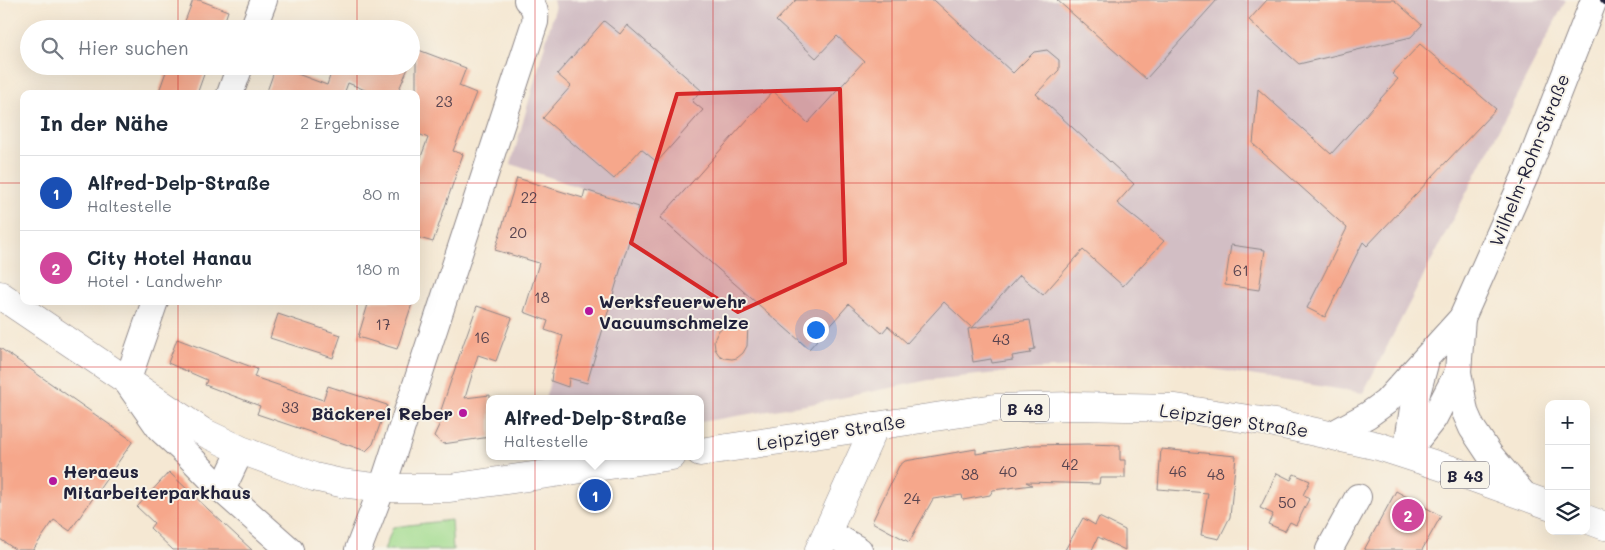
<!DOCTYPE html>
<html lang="de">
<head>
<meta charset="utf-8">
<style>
  body { margin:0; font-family:Mali,sans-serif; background:#f2f2f3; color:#1f2937 }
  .controls { position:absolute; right:15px; bottom:15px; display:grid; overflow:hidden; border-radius:10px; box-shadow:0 5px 20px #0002 }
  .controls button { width:45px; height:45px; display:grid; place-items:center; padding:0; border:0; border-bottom:1px solid #e0e1e3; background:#fff; color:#1f2937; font:25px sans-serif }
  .you { position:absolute; left:815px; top:329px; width:18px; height:18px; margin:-12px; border:4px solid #fff; border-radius:50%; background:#1a73e8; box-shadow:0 0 0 8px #1a73e833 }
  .badge { display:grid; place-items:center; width:32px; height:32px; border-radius:50%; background:#2563eb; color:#fff; font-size:16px; font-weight:700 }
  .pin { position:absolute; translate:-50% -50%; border:2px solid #fff; box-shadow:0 1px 5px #0006 }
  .popup { position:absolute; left:486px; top:395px; width:218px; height:65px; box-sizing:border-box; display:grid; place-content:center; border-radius:10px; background:#fff; filter:drop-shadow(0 1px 4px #0005); font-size:16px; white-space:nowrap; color:#747a83 }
  .popup b { font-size:19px; color:#1f2937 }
  .popup::after { content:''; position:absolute; left:50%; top:100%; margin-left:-10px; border:10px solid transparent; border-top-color:#fff }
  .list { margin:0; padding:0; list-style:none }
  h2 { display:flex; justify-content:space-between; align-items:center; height:65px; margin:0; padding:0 20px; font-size:21px }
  h2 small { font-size:16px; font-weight:400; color:#747a83 }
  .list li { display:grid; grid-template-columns:32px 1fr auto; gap:15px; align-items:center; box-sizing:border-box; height:75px; padding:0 20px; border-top:1px solid #e0e1e3 }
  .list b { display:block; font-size:19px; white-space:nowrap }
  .list p { margin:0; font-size:16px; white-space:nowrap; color:#747a83 }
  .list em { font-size:16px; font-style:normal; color:#747a83 }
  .icon { flex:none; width:28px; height:28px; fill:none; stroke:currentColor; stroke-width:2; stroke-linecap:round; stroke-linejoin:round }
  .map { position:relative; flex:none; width:1605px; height:550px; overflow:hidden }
  .search { position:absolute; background:#fff; box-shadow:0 5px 20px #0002; left:20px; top:20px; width:400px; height:55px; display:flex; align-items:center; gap:12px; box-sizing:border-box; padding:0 18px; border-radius:28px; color:#747a83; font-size:19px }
  .panel { position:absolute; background:#fff; box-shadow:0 5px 20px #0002; left:20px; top:90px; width:400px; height:215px; border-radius:10px }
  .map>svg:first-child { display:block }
  .industrial { fill:#d2bec4 }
  .green { fill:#a2dc8f; stroke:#627f65 }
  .building { fill:#f6a78b }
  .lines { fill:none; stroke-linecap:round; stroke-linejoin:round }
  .minor-casing { stroke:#8c8587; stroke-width:28 }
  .secondary-casing { stroke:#8c8587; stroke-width:29 }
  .primary-casing { stroke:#8c8587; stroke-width:29 }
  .minor { stroke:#fff; stroke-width:26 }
  .secondary { stroke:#fff; stroke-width:28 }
  .primary { stroke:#fff; stroke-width:28 }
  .rail { stroke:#22223b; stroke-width:4 }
  .marked { fill:#d62828; fill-opacity:0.2; stroke:#d62828; stroke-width:4; stroke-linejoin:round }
  .grid { fill:none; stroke:#d62828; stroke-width:1; stroke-opacity:0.55 }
  .poi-dot { fill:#b5179e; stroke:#f7f3e8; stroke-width:2 }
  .labels { text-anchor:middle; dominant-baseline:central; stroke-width:4; stroke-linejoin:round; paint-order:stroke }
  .number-label { font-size:15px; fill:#57434f }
  .shield { fill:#f7f3e8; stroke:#62616f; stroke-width:1 }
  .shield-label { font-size:16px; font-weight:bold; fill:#22223b }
  .street-label { font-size:18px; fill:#22223b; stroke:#f7f3e8 }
  .poi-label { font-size:18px; font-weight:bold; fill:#22223b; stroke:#f7f3e8; text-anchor:start }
</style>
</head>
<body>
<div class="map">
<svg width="1605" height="550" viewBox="0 0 1605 550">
  <rect width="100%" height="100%" fill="#f7f3e8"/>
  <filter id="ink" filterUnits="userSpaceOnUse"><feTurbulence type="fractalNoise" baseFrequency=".02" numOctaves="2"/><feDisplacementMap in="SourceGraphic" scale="10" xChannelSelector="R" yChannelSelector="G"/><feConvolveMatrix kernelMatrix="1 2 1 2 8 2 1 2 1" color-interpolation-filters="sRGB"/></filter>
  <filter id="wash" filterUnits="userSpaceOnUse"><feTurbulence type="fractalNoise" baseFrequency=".0096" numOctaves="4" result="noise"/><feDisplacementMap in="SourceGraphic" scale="20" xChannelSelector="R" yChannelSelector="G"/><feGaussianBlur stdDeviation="1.12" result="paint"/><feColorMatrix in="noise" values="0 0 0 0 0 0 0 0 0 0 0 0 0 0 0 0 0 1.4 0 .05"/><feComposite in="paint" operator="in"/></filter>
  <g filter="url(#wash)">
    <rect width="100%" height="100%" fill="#f5e8d3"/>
    <polygon class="industrial" points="553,0 1566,0 1363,393 1169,362 1036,369 929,380 811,404 700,422 700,399 545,399 604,196 511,164 555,9"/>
    <polygon class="green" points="451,520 453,550 384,550 393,527"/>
    <g id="blocks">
      <g class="building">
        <polygon points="193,0 199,0 228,11 222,29 182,29"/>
        <polygon points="796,0 934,0 1013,73 1034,52 1047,50 1059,60 1059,70 1036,94 1134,184 1117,203 1164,241 1123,286 1083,250 1043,295 1020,275 972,328 1030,320 1035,349 1030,350 1031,353 1012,356 1013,360 992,363 991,359 973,362 968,329 972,328 944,302 907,343 888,326 882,333 849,304 809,349 660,218 773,91 808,123 864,61 837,36 816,58 776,21"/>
        <polygon points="1057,0 1217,0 1146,79"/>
        <polygon points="1267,0 1394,0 1422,25 1411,37 1299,64 1249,20"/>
        <polygon points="604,21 620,34 627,25 701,90 692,101 703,110 657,162 641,149 614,179 543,118 571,86 557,74"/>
        <polygon points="1420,44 1496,109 1367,246 1363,242 1325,317 1307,308 1347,228 1253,144 1258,89 1331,154 1398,79 1392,74"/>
        <polygon points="416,49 466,68 459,86 476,93 453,151 463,154 433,242 416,237 416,170 428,138 416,133"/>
        <polygon points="168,66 207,66 197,94 158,94"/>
        <polygon points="276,66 327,85 330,76 308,67 308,66 409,66 397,94 375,94 348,83 344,94 266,94"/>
        <polygon points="517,178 583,198 585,190 639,207 587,383 569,378 568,387 551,381 552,373 563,336 545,330 548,321 524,312 539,263 495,250"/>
        <polygon points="1231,245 1265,250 1259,290 1225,285"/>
        <polygon points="369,301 413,301 397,349 358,337"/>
        <polygon points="477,306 512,318 496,361 478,355 465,398 490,395 490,437 443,444 434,436 440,423 437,422 463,345"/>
        <polygon points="278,314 341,335 333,358 270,338"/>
        <polygon points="748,324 747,346 743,353 737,358 732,359 724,358 719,355 715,349 714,340 719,330 727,326"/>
        <polygon points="177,339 257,369 254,377 323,400 328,386 387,405 373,444 366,451 257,414 260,406 205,385 207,380 168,363"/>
        <polygon points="0,348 133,441 70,531 54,520 33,550 16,550 0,539"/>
        <polygon points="1087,444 1120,445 1120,460 1125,460 1125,478 1100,478 1099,484 1026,482 1032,485 993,490 990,495 963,500 962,495 933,499 909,542 872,522 899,466 905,461 976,449 976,454 1032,445"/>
        <polygon points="1161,449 1236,456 1230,517 1219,539 1201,535 1208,493 1158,489"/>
        <polygon points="169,472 209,510 252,550 173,550 150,528 154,523 137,507"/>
        <polygon points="1277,473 1291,480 1294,474 1310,481 1303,495 1309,499 1296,525 1290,522 1285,531 1268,524 1273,514 1260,508"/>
        <polygon points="1396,491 1441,516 1422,550 1364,550"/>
        <polygon points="1099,517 1125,530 1125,550 1098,537 1092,550 1065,550 1083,518 1095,525"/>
      </g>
    </g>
  </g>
  <g filter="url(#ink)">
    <use href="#blocks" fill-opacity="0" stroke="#8c8587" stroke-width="1"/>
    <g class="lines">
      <g class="minor-casing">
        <g id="minor">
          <polyline points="253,29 264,0"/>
          <polyline points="230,94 240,66"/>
          <polyline points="155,301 127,382 160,429 188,455 222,490 290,550"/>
          <polyline points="1462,318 1458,372 1465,412 1472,428 1490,455 1525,496"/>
          <polyline points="1331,435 1368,415 1386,402 1462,318 1526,174 1594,0"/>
          <polyline points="1408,451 1434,418 1458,372"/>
          <polyline points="1406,454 1413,408 1425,364"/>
          <polyline points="222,490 241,450"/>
          <polyline points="828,532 859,550"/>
          <path d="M 358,550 L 382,488 L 535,22 C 536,12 535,7 527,0"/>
          <polyline points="1329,550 1358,497"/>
        </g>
      </g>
      <g class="secondary-casing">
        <g id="secondary">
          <polyline points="0,295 203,432 241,450 314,477 341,483 382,488 450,488 672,456"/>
          <polyline points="700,452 875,426"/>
        </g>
      </g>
      <g class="primary-casing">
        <g id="primary">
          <polyline points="1586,519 1605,526"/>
          <polyline points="819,550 875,426 995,408 1074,406 1176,408 1275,423 1378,446 1449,469 1549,505"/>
        </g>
      </g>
      <use href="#minor" class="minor"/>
      <use href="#secondary" class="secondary"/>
      <use href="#primary" class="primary"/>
      <polyline class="rail" points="1602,0 1605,3"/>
    </g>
  </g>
  <path class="marked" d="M 840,89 L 845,263 L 738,312 L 631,243 L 677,94 Z"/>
  <path class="grid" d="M 178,0 L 178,29M 357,0 L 357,29M 535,0 L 535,550M 713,0 L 713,550M 892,0 L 892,550M 1070,0 L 1070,550M 1248,0 L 1248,550M 1427,0 L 1427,550M 178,66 L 178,94M 357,66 L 357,94M 0,183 L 24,183M 416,183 L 1605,183M 178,301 L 178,550M 357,301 L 357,550M 0,367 L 1605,367"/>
  <g class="poi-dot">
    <circle cx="589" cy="311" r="5"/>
    <circle cx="463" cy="413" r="5"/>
    <circle cx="53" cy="481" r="5"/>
  </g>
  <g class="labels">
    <g class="number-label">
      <text x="444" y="101">23</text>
      <text x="529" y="197">22</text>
      <text x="518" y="232">20</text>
      <text x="1241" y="270">61</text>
      <text x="542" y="297">18</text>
      <text x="383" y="324">17</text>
      <text x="482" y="337">16</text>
      <text x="1001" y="339">43</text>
      <text x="290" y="407">33</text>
      <text x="1070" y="464">42</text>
      <text x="1008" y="471">40</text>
      <text x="1178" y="471">46</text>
      <text x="970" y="474">38</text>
      <text x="1216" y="474">48</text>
      <text x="912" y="498">24</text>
      <text x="1287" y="502">50</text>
    </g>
    <g class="shield">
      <rect x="1001" y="394.5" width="48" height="27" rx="4"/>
      <rect x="1441" y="461.5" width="48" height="27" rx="4"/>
    </g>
    <g class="shield-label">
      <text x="1025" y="408">B 43</text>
      <text x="1465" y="475">B 43</text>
    </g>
    <g class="street-label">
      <text transform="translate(1529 160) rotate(-68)">Wilhelm-Rohn-Straße</text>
      <text transform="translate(1234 420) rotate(8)">Leipziger Straße</text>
      <text transform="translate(831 432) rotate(-9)">Leipziger Straße</text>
    </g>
    <g class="poi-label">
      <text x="599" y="301">Werksfeuerwehr<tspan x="599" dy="21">Vacuumschmelze</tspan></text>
      <text x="453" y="413" text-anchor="end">Bäckerei Reber</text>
      <text x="63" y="471">Heraeus<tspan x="63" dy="21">Mitarbeiterparkhaus</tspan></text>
    </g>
  </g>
</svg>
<div class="controls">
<button>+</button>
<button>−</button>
<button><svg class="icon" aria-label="layers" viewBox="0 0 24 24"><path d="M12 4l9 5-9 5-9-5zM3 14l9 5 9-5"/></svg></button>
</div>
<div class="you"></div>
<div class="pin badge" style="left:595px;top:495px;background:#1a4fb4">1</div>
<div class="popup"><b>Alfred-Delp-Straße</b>Haltestelle</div>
<div class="pin badge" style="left:1408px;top:515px;background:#d1479c">2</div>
<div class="search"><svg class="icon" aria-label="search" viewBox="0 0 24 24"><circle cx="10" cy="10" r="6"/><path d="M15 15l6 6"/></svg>Hier suchen</div>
<section class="panel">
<h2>In der Nähe<small>2 Ergebnisse</small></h2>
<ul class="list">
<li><span class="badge" style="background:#1a4fb4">1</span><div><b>Alfred-Delp-Straße</b><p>Haltestelle</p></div><em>80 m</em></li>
<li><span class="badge" style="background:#d1479c">2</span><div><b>City Hotel Hanau</b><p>Hotel · Landwehr</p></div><em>180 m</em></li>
</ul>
</section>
</div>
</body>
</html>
